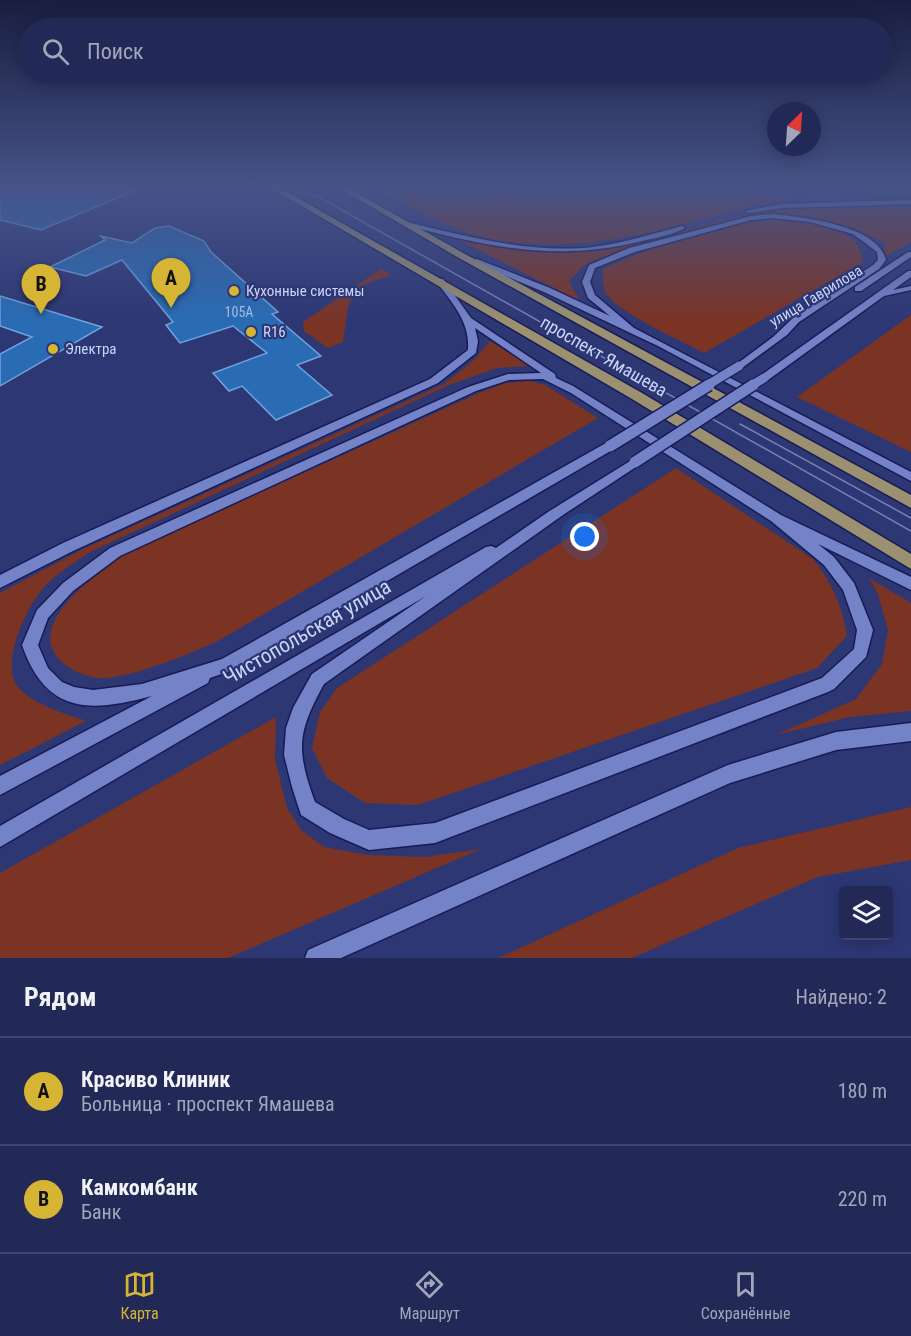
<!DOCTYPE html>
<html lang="ru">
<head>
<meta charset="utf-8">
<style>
  body { margin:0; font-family:"Roboto Condensed",sans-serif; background:#2a315d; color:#f1f3f6 }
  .controls { position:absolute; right:18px; bottom:18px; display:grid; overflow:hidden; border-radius:6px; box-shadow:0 3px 15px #0003 }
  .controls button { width:54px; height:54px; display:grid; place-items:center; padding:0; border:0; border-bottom:2px solid #3f456d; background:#222957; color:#f1f3f6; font:30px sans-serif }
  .compass { position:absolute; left:767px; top:102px; width:54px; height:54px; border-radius:50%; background:#222957; box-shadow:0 3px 15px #0003; rotate:25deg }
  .you { position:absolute; left:585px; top:537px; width:21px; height:21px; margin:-15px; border:4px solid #fff; border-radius:50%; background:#1a73e8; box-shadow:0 0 0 9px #1a73e833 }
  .badge { display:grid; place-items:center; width:39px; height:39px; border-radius:50%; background:#d6b534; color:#111; font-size:20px; font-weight:700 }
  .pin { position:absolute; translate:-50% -50px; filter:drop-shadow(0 2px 3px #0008) }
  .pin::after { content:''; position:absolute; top:32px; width:21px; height:18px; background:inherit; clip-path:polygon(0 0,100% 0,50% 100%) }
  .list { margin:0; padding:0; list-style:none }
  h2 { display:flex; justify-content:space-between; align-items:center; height:78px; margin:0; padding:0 24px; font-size:26px }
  h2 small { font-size:20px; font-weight:400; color:#a2a6ba }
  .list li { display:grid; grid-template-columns:39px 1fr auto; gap:18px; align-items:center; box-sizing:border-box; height:108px; padding:0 24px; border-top:2px solid #3f456d }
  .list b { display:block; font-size:22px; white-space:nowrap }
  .list p { margin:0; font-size:20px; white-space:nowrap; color:#a2a6ba }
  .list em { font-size:20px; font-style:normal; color:#a2a6ba }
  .icon { flex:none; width:33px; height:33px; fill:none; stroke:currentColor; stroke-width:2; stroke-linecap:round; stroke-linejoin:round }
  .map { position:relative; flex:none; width:911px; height:958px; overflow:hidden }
  .search { position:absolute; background:#222957; box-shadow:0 3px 15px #0003; left:18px; right:18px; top:18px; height:66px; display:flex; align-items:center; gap:15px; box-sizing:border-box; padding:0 21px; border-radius:33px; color:#a2a6ba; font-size:22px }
  .sheet { height:294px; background:#222957 }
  nav { display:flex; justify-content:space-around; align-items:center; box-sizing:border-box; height:84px; border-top:2px solid #3f456d; background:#222957; font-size:16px; color:#a2a6ba }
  nav a { display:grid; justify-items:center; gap:3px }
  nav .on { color:#d6b534 }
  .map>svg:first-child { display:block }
  .green { fill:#7b3323 }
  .building { fill:#296cb4; stroke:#70a3df; stroke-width:1.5 }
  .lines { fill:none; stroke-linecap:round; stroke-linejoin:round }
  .secondary-casing { stroke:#171b56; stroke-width:3 }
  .primary-casing { stroke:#171b56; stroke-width:3 }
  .secondary { fill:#7483c7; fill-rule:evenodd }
  .primary { fill:#9b9171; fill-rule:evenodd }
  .tram { stroke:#7781b3; stroke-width:1.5 }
  .secondary-bridge-far1-casing { stroke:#171b56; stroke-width:11; stroke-linecap:butt }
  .secondary-bridge-casing { stroke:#171b56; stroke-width:14; stroke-linecap:butt }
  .secondary-bridge-far1 { stroke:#7483c7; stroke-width:9 }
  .secondary-bridge { stroke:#7483c7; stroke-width:11 }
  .poi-dot { fill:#d6b534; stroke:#2d3774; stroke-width:2 }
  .labels { text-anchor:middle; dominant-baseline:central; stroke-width:4.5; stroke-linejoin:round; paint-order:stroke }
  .far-number-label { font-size:14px; fill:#a2bbe8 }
  .far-poi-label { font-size:15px; fill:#cbd5fa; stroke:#2d3774; text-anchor:start }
  .far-street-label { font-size:15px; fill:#cbd5fa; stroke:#2d3774 }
  .street-label { font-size:18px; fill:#cbd5fa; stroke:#2d3774 }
  .near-street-label { font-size:21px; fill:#cbd5fa; stroke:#2d3774 }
</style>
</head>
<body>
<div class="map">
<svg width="911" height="958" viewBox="0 0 911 958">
  <rect width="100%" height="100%" fill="#2d3774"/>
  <g class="green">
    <path d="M 375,188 L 841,188 L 840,193 L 735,191 L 791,198 C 693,219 592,259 491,239 C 450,231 412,207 375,188 Z"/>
    <path d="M 911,207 L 911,242 L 884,257 L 885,243 L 854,228 L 825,220 L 786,214 L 759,215 L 618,251 L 584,265 L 569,281 L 580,301 L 453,237 C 504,250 558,257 611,249 C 662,240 710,220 761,212 C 810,204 861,207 911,207 Z"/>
    <path d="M 784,219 C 814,223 859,225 863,262 L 704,353 C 682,341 621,314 608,296 C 602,289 603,278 603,269 C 653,245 729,222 784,219 Z"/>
    <path d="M 381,269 L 392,276 C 342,286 351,300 343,342 L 328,348 L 304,331 L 303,322 Z"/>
    <polygon points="911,315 911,452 797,397"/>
    <path d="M 490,341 L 531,366 L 497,368 L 449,385 L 88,553 C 74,563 59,572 47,584 C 28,603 0,661 17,686 C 35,706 62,712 86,721 L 0,765 L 0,593 L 85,548 L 444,384 L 473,361 Z"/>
    <path d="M 530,381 L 545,385 L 598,418 L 220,640 C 189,654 140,675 106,678 C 93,680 74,672 63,663 C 21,627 93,578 119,557 L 479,393 L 505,383 Z"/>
    <path d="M 676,468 L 813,559 C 833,584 842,606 847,636 L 817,668 L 418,805 L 365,803 L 327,778 L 312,748 L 320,712 L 337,688 Z"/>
    <polygon points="869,578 911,603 911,711 850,717 776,735 856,699 882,664 888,630 878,594"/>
    <polygon points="276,717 275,759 287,808 302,831 324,847 367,855 425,857 481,849 228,958 0,958 0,873"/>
    <polygon points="911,807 911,860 818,877 632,958 498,958 738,848"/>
  </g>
  <g class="building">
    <polygon points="0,188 141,188 41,230 0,220"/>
    <polygon points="169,226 204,241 211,252 278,312 272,314 321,356 297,365 332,395 276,420 242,386 229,391 213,373 267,353 233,326 180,343 166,325 173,322 122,260 86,276 50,267 105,240 101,236 132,243 155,228"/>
    <polygon points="0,296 69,317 102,327 0,386 0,354 32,337 0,326"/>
  </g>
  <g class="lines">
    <g class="secondary-casing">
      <g id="secondary">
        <polygon points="911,200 911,204 782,208 748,213 745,211 782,204"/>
        <path d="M 772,214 C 802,217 878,225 886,260 L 879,269 L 799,322 L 787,335 L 742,368 L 739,369 L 734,366 L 773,337 L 793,318 L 873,265 L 878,260 L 877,252 L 853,234 L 810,222 L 772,218 L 751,220 L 635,252 L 595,268 L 590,282 L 595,295 L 634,328 L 911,472 L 911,481 L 658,346 L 544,292 L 470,261 L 477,259 L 550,288 L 610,316 L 588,298 L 582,282 L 589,265 L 629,248 L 751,216 Z"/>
        <path d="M 403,221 C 465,236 529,254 593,247 C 623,243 653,234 682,226 L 685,228 C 673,235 655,238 642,241 C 554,263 485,246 401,224 L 401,222 Z"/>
        <polygon points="908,252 911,252 911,257 861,291 855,291 855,287"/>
        <polygon points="908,271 911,271 911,277 893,290 911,286 911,290 884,296 768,380 760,380 760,376"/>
        <path d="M 437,279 L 443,279 L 471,318 L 555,374 L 556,378 L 573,386 L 781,515 L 911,577 L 911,590 L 818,544 L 834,557 L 854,583 L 873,630 L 866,657 L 834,689 L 828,692 L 435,843 L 369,850 L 330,833 L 301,815 L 292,787 L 284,755 L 286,728 L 293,708 L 312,674 L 426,596 L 0,847 L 0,826 L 486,547 L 491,546 L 496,548 L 548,512 L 635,458 L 639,459 L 641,462 L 639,465 L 563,515 L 324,684 C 297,733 296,750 315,802 L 344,819 L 369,830 L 435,823 L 822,678 L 854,649 L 857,630 L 843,590 L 824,565 L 771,521 L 571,393 L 543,379 L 509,380 L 476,391 L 120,556 L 73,591 L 48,618 L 38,645 L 48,668 L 62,682 L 74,687 L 93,690 L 142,684 L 222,659 L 606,443 L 614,443 L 616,446 L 614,449 L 236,669 L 210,678 L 208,683 L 0,795 L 0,776 L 152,696 C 89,713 46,714 22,645 L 37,610 L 63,583 L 110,548 L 468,387 L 508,374 L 541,373 L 475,328 L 478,341 L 476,353 L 438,383 L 73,551 L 0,588 L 0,575 L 63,543 L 430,379 L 468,350 C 470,321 452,303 436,281 Z"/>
        <polygon points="911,723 911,741 836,750 730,783 341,958 305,958 308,950 728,765 836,732"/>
      </g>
    </g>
    <g class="primary-casing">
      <g id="primary">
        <polygon points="271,188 280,188 642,393 911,554 911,569 632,399"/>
        <polygon points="339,188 348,188 465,254 911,495 911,508 459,258"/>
      </g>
    </g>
    <use href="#secondary" class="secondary"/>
    <use href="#primary" class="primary"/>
    <g class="tram">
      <polyline points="303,188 911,531"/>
      <polyline points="740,424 911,518"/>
    </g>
    <g class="secondary-bridge-far1-casing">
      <g id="secondary-bridge-far1">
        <polyline points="706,386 739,366"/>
        <polyline points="751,386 764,378"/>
      </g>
    </g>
    <g class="secondary-bridge-casing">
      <g id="secondary-bridge">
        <polyline points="610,446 709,385"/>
        <polyline points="635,462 753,385"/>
      </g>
    </g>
    <use href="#secondary-bridge-far1" class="secondary-bridge-far1"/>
    <use href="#secondary-bridge" class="secondary-bridge"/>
  </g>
  <linearGradient id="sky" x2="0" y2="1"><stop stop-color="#191e40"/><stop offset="0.58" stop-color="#465388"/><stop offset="1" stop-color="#465388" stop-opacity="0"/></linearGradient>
  <rect width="911" height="322" fill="url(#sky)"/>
  <g class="poi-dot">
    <circle cx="234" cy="291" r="6"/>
    <circle cx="251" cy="332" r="6"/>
    <circle cx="53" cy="349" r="6"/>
  </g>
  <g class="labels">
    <g class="far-number-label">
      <text x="239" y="312">105А</text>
    </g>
    <g class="far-poi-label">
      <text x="246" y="291">Кухонные системы</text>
      <text x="263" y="332">R16</text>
      <text x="65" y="349">Электра</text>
    </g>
    <g class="far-street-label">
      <text transform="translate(816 296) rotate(-31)">улица Гаврилова</text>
    </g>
    <g class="street-label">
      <text transform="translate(604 356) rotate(30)">проспект Ямашева</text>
    </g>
    <g class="near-street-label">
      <text transform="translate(307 632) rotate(-30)">Чистопольская улица</text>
    </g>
  </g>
</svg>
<div class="controls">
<button><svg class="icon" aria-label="layers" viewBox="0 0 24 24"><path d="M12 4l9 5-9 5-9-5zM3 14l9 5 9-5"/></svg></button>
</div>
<svg class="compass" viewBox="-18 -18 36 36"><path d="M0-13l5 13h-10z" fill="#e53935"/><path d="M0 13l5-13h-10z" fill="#a2a6ba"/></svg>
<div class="you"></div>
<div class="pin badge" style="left:171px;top:308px">A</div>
<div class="pin badge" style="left:41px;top:314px">B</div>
<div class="search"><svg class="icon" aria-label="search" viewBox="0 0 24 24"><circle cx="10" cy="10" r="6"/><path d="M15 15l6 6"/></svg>Поиск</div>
</div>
<section class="sheet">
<h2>Рядом<small>Найдено: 2</small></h2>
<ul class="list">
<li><span class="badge">A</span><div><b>Красиво Клиник</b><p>Больница · проспект Ямашева</p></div><em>180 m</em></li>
<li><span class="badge">B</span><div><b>Камкомбанк</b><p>Банк</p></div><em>220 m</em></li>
</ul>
</section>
<nav>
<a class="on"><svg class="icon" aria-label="map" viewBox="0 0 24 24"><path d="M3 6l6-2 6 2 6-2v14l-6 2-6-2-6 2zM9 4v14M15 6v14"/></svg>Карта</a>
<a><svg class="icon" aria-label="directions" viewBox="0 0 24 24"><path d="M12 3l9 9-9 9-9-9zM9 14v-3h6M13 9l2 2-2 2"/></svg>Маршрут</a>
<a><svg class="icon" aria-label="saved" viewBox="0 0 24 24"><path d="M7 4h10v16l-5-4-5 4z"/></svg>Сохранённые</a>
</nav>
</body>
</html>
